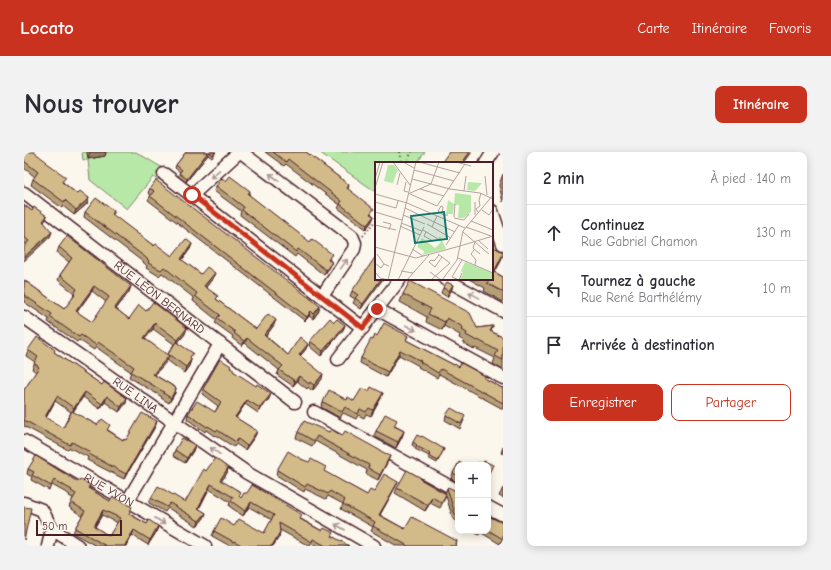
<!DOCTYPE html>
<html lang="fr">
<head>
<meta charset="utf-8">
<style>
  body { margin:0; font-family:"Comic Neue",sans-serif; background:#f2f2f3; color:#2b2b33 }
  .controls { position:absolute; right:12px; bottom:12px; display:grid; overflow:hidden; border-radius:8px; box-shadow:0 2px 10px #0003 }
  .controls button { width:36px; height:36px; display:grid; place-items:center; padding:0; border:0; border-bottom:1px solid #e1e1e2; background:#fff; color:#2b2b33; font:20px sans-serif }
  .scale { position:absolute; left:12px; bottom:10px; width:86px; box-sizing:border-box; padding-left:4px; border:2px solid #4a1f2b; border-top:0; font-size:11px; line-height:14px; white-space:nowrap; color:#4a1f2b; -webkit-text-stroke:3px #fbf7ec; paint-order:stroke }
  .stop { position:absolute; width:12px; height:12px; margin:-9px; border:3px solid #c8321e; border-radius:50%; background:#fff }
  .stop.end { background:#c8321e; border-color:#fff; box-shadow:0 1px 4px #0008 }
  .list { margin:0; padding:0; list-style:none }
  h2 { display:flex; justify-content:space-between; align-items:center; height:52px; margin:0; padding:0 16px; font-size:17px }
  h2 small { font-size:13px; font-weight:400; color:#7c7c81 }
  .list li { display:grid; grid-template-columns:26px 1fr auto; gap:12px; align-items:center; box-sizing:border-box; height:56px; padding:0 16px; border-top:1px solid #e1e1e2 }
  .list b { display:block; font-size:15px; white-space:nowrap }
  .list p { margin:0; font-size:13px; white-space:nowrap; color:#7c7c81 }
  .list em { font-size:13px; font-style:normal; color:#7c7c81 }
  .actions { display:flex; gap:8px; padding:12px 16px }
  .actions a { flex:1; padding:9px 0; border:1px solid #c8321e; border-radius:8px; text-align:center; font-size:14px; color:#c8321e }
  .actions .main { background:#c8321e; color:#fff }
  .icon { flex:none; width:22px; height:22px; fill:none; stroke:currentColor; stroke-width:2; stroke-linecap:round; stroke-linejoin:round }
  .map { position:relative; flex:none; width:479px; height:394px; overflow:hidden; border-radius:8px }
  header { display:flex; align-items:center; gap:24px; box-sizing:border-box; height:56px; padding:0 20px; background:#c8321e; color:#fff }
  header strong { font-size:19px }
  nav { display:flex; gap:22px; margin-inline-start:auto; font-size:14px }
  .intro { display:flex; align-items:center; justify-content:space-between; box-sizing:border-box; height:96px; padding:0 24px }
  h1 { margin:0; font-size:28px }
  .button { padding:10px 18px; border-radius:8px; background:#c8321e; color:#fff; font-size:14px; font-weight:700 }
  main { display:flex; gap:24px; padding:0 24px }
  aside { flex:1; background:#fff; border-radius:8px; box-shadow:0 2px 10px #0003 }
  .map>svg:first-child { display:block }
  .green { fill:#b7e8a8; stroke:#80846a }
  .lines { fill:none; stroke-linecap:round; stroke-linejoin:round }
  .street-casing { stroke:#4a1f2b; stroke-width:15 }
  .path { stroke:#4a1f2b; stroke-width:2; stroke-dasharray:1 3; stroke-linecap:butt }
  .street { stroke:#fbf7ec; stroke-width:12 }
  .wall { fill:#b5a076; stroke:#4a1f2b; fill-rule:evenodd }
  .shaded-wall { fill:#938260; stroke:#4a1f2b }
  .building { fill:#d2ba89; stroke:#4a1f2b; fill-rule:evenodd }
  .oneway { stroke:#ab9695 }
  .route { stroke:#c8321e; stroke-width:5 }
  .labels { text-anchor:middle; dominant-baseline:central; stroke-width:3; stroke-linejoin:round; paint-order:stroke }
  .street-label { font-size:12px; fill:#4a1f2b; stroke:#fbf7ec }
  .inset-road { fill:none; stroke:#b4a19f; stroke-width:1 }
  .view { fill:#0f766e; fill-opacity:0.15; stroke:#0f766e; stroke-width:2 }
  .inset-edge { fill:none; stroke:#4a1f2b; stroke-width:2 }
</style>
</head>
<body>
<header>
<strong>Locato</strong>
<nav><a>Carte</a><a>Itinéraire</a><a>Favoris</a></nav>
</header>
<div class="intro"><h1>Nous trouver</h1><a class="button">Itinéraire</a></div>
<main>
<div class="map">
<svg width="479" height="394" viewBox="0 0 479 394">
  <rect width="100%" height="100%" fill="#fbf7ec"/>
  <filter id="ink" filterUnits="userSpaceOnUse"><feTurbulence type="fractalNoise" baseFrequency=".025" numOctaves="2"/><feDisplacementMap in="SourceGraphic" scale="8" xChannelSelector="R" yChannelSelector="G"/><feConvolveMatrix kernelMatrix="1 2 1 2 8 2 1 2 1" color-interpolation-filters="sRGB"/></filter>
  <g filter="url(#ink)">
    <g class="green">
      <polygon points="58,0 63,0 64,7 80,4 80,0 112,0 142,18 134,28 129,25 103,57 66,28 64,8 59,8"/>
      <polygon points="295,0 401,0 393,11 352,11 352,40"/>
    </g>
    <g class="lines">
      <g class="street-casing">
        <g id="street">
          <polyline points="217,0 328,84 331,91 330,97 298,144"/>
          <polyline points="462,11 469,0"/>
          <polyline points="140,22 339,176"/>
          <path id="s1" d="M 0,41 L 271,250"/>
          <polyline points="168,43 215,0"/>
          <polyline points="468,59 479,92"/>
          <polyline points="421,127 479,159"/>
          <polyline points="353,157 479,226"/>
          <path id="s2" d="M 0,165 L 223,321 L 350,394"/>
          <polyline points="314,207 376,127"/>
          <polyline points="290,260 434,339"/>
          <path id="s3" d="M 0,289 L 181,394"/>
          <polyline points="103,350 196,192"/>
          <polyline points="0,351 18,358 28,377 54,394"/>
          <polyline points="464,355 479,363"/>
          <polyline points="24,394 28,377"/>
        </g>
      </g>
      <g class="path">
        <polyline points="376,0 378,11"/>
        <polyline points="382,11 388,0"/>
        <polyline points="339,84 352,68"/>
      </g>
      <use href="#street" class="street"/>
    </g>
    <g class="wall">
      <polygon points="0,0 22,11 40,31 53,42 65,46 63,52 50,63 39,54 38,56 7,33 9,27 11,25 0,16"/>
      <polygon points="63,0 82,0 81,4 64,7"/>
      <polygon points="162,0 192,0 188,6 184,3 162,30 154,24 156,20 151,16 152,13"/>
      <polygon points="241,0 282,0 325,33 324,37 348,62 348,63 350,64 348,69 342,77 314,56 316,53 262,12 260,14"/>
      <polygon points="479,22 479,50 475,33"/>
      <polygon points="202,29 226,39 225,43 306,107 306,109 308,110 306,115 300,123 273,102 271,105 216,63 217,59 190,39 192,34"/>
      <polygon points="126,36 295,159 289,167 285,164 281,169 124,48 127,43 124,41"/>
      <polygon points="0,53 8,59 23,64 20,71 26,85 2,93 0,92"/>
      <polygon points="90,59 88,63 130,94 148,104 168,92 166,97 158,108 177,122 189,126 182,135 192,147 232,177 250,173 242,184 264,203 282,197 276,204 298,227 288,239 284,235 283,237 273,229 269,234 253,223 255,218 221,191 218,194 208,186 209,184 191,171 193,168 169,149 170,146 138,121 135,124 122,116 123,114 119,110 60,65 61,60"/>
      <polygon points="468,94 477,109 471,120 479,125 479,150 460,139 461,136 445,127 468,127"/>
      <path d="M 35,95 L 107,134 L 105,140 L 92,157 L 105,167 L 122,159 L 161,182 L 153,191 L 167,207 L 167,208 L 165,214 L 160,221 L 143,208 L 131,223 L 152,236 L 151,241 L 145,251 L 137,246 L 138,245 L 105,225 L 107,220 L 72,195 L 70,198 L 55,188 L 53,190 L 24,170 L 25,167 L 0,150 L 0,128 L 40,157 L 48,147 L 50,141 L 34,128 L 36,123 L 45,110 L 33,101 ZM 68,139 L 82,150 L 68,170 L 53,160 ZM 129,177 L 150,192 L 143,203 L 121,187 Z"/>
      <polygon points="352,127 337,157 329,151 331,147 326,144 328,139"/>
      <polygon points="429,133 427,139 423,145 417,141 419,136"/>
      <polygon points="379,142 453,176 469,174 467,179 476,184 479,185 479,218 469,212 471,206 451,196 450,197 439,191 440,189 435,186 436,183 420,174 418,178 402,170 403,165 376,150"/>
      <polygon points="321,173 319,178 297,204 285,194 286,189"/>
      <polygon points="353,184 384,184 382,188 430,213 460,226 478,236 479,235 479,257 415,222 413,226 394,215 395,214 375,203 362,225 336,211 337,206 349,188"/>
      <path d="M 4,198 L 30,200 L 78,233 L 103,246 L 102,251 L 95,260 L 81,250 L 76,257 L 59,245 L 49,260 L 73,273 L 84,278 L 99,288 L 102,288 L 133,269 L 131,275 L 100,327 L 63,308 L 64,305 L 46,296 L 44,298 L 0,274 L 0,238 L 12,220 L 8,217 L 11,210 L 2,204 ZM 31,249 L 47,260 L 39,276 L 22,266 Z"/>
      <polygon points="206,216 209,219 245,247 234,261 221,252 212,266 233,279 231,284 221,298 212,292 210,295 191,283 190,284 182,278 181,280 163,267 164,262 191,260 194,254 178,242 179,237"/>
      <polygon points="357,246 347,264 342,262 340,266 334,263 332,267 319,261 316,266 297,255 299,250 323,248 330,249"/>
      <polygon points="422,263 440,268 436,277 421,268"/>
      <polygon points="371,274 380,279 378,285 372,296 350,284 352,279"/>
      <polygon points="274,280 305,280 318,284 364,309 354,328 342,322 343,318 291,289 288,294 272,286"/>
      <polygon points="389,290 420,297 413,311 404,306 405,304 391,297 392,296 388,293"/>
      <polygon points="171,293 169,299 161,311 149,304 151,298"/>
      <polygon points="479,295 479,302 477,301"/>
      <polygon points="277,307 343,343 374,330 372,334 356,363 381,377 433,389 432,394 373,394 347,379 349,375 317,357 319,352 304,344 302,347 281,337 280,340 252,323 253,318"/>
      <polygon points="434,313 434,330 427,327 429,321"/>
      <polygon points="204,316 203,321 197,329 217,346 277,367 325,394 292,394 287,392 286,394 285,394 256,378 255,385 249,394 206,394 188,384 190,379 210,374 240,381 248,368 225,355 219,364 205,354 206,350 185,337 175,357 182,361 180,366 173,374 144,356 141,360 125,351 127,346 161,350 182,319"/>
      <path d="M 4,317 L 66,333 L 65,336 L 106,362 L 123,372 L 134,374 L 133,379 L 124,393 L 108,383 L 102,394 L 72,394 L 49,381 L 51,376 L 58,364 L 45,355 L 49,346 L 45,344 L 46,343 L 28,333 L 25,338 L 7,328 L 8,325 L 3,322 ZM 78,363 L 94,371 L 85,384 L 71,375 Z"/>
      <polygon points="396,327 421,341 423,336 434,340 434,371 434,370 429,367 422,344 416,356 406,351 401,359 371,341 373,336"/>
      <polygon points="479,336 479,346 475,344"/>
      <polygon points="464,364 479,371 479,394 476,392 456,380 455,383 448,379 464,379"/>
    </g>
    <g class="shaded-wall">
      <polygon points="66,0 82,0 81,4 64,7"/>
      <polygon points="184,0 184,3 162,30 163,27"/>
      <polygon points="446,0 448,0 440,11 438,11"/>
      <polygon points="65,46 63,52 50,63 52,58"/>
      <polygon points="350,64 348,69 342,77 343,73"/>
      <polygon points="28,80 26,85 0,109 0,105"/>
      <polygon points="168,92 166,97 155,112 157,107"/>
      <polygon points="479,102 477,109 468,125 470,120"/>
      <polygon points="308,110 306,115 300,123 302,118"/>
      <polygon points="191,121 189,126 179,139 180,134"/>
      <polygon points="357,127 359,127 337,157 339,152"/>
      <polygon points="429,133 427,139 423,145 425,139"/>
      <polygon points="70,134 68,139 50,164 52,159"/>
      <polygon points="107,134 105,140 89,161 91,156"/>
      <polygon points="296,154 295,159 289,167 290,162"/>
      <polygon points="287,159 285,164 281,169 283,165"/>
      <polygon points="423,166 420,174 418,178 421,170"/>
      <polygon points="252,168 250,173 238,189 240,183"/>
      <polygon points="131,171 129,177 118,191 120,186"/>
      <polygon points="321,173 319,178 297,204 299,199"/>
      <polygon points="163,176 161,182 152,193 154,188"/>
      <polygon points="223,186 221,191 218,194 220,189"/>
      <polygon points="284,192 282,197 273,208 275,203"/>
      <polygon points="376,198 375,203 362,225 364,220"/>
      <polygon points="145,204 143,209 127,227 129,222"/>
      <polygon points="167,208 165,214 160,221 162,215"/>
      <polygon points="299,222 298,227 288,239 290,233"/>
      <polygon points="275,224 273,229 269,234 271,229"/>
      <polygon points="152,236 151,241 145,251 147,246"/>
      <polygon points="61,240 59,245 48,261 50,256"/>
      <polygon points="359,241 357,246 347,264 349,258"/>
      <polygon points="247,242 245,247 234,261 236,256"/>
      <polygon points="33,244 31,249 19,271 21,265"/>
      <polygon points="83,244 81,250 76,257 78,252"/>
      <polygon points="103,246 102,251 95,260 97,255"/>
      <polygon points="223,248 221,252 209,270 211,265"/>
      <polygon points="133,269 131,275 100,327 102,322"/>
      <polygon points="233,279 231,284 221,298 223,294"/>
      <polygon points="380,279 378,285 372,296 374,290"/>
      <polygon points="171,293 169,299 161,311 163,306"/>
      <polygon points="366,304 364,309 354,328 356,323"/>
      <polygon points="204,316 203,321 195,333 196,328"/>
      <polygon points="374,330 372,334 353,368 355,363"/>
      <polygon points="187,332 185,337 172,361 174,356"/>
      <polygon points="408,345 406,351 401,359"/>
      <polygon points="227,350 225,355 219,364 221,359"/>
      <polygon points="79,358 78,363 68,379 70,374"/>
      <polygon points="182,361 180,366 173,374 175,369"/>
      <polygon points="134,374 133,379 124,393 126,388"/>
      <polygon points="110,378 108,383 102,394 101,394"/>
      <polygon points="256,380 255,385 249,394 248,394"/>
    </g>
    <g class="building">
      <polygon points="0,0 10,0 23,10 22,11 42,25 38,30 53,42 56,39 65,46 52,58 41,48 40,50 9,27 14,20 0,9"/>
      <polygon points="162,0 184,0 163,27 155,21 158,18 152,13"/>
      <polygon points="185,0 191,0 189,3"/>
      <polygon points="249,0 282,0 325,33 323,36 350,57 346,62 350,64 343,73 316,52 318,49 264,7 262,10"/>
      <polygon points="425,0 446,0 438,11 417,11"/>
      <polygon points="206,24 226,39 224,42 286,90 288,87 308,102 304,108 308,110 302,118 274,97 272,100 218,58 220,55 192,34 198,26 202,29"/>
      <polygon points="132,28 296,154 290,162 287,159 283,165 126,44 130,39 126,36"/>
      <polygon points="72,46 90,59 88,62 130,94 132,92 148,104 162,87 168,92 157,107 177,122 183,115 191,121 180,134 194,144 192,147 232,177 244,162 252,168 240,183 264,203 276,185 284,192 275,203 299,222 290,233 286,230 285,232 275,224 271,229 255,218 259,214 223,186 220,189 210,181 211,180 193,166 196,163 171,144 173,141 140,115 137,118 124,111 125,109 121,105 61,60"/>
      <polygon points="0,53 8,59 10,55 23,64 19,69 28,80 0,105 0,95 5,89 0,85"/>
      <path d="M 43,84 L 107,134 L 91,156 L 105,167 L 115,153 L 122,159 L 129,150 L 163,176 L 154,188 L 131,171 L 120,186 L 145,204 L 129,222 L 152,236 L 147,246 L 139,241 L 140,240 L 107,220 L 110,215 L 74,190 L 72,193 L 57,183 L 55,185 L 26,165 L 28,162 L 0,143 L 0,128 L 40,157 L 51,143 L 50,142 L 53,137 L 36,123 L 48,106 L 35,95 ZM 70,134 L 85,145 L 68,170 L 52,159 Z"/>
      <polygon points="468,94 479,100 479,102 470,120 479,125 479,140 463,131 465,128 462,127 468,127"/>
      <polygon points="352,104 352,127 357,127 339,152 331,146 334,143 328,139"/>
      <polygon points="386,129 446,161 453,176 469,174 466,179 476,184 479,185 479,208 471,204 474,199 454,188 453,189 442,183 443,181 438,178 439,175 423,166 421,170 404,162 407,157 379,142"/>
      <polygon points="423,130 429,133 425,139 419,136"/>
      <polygon points="306,166 310,170 313,167 321,173 299,199 286,189"/>
      <polygon points="360,171 384,184 382,188 430,213 431,212 435,215 437,211 461,224 460,226 478,236 479,235 479,251 417,217 414,221 396,210 397,209 376,198 364,220 337,206 347,187 349,188 351,183 353,184"/>
      <polygon points="13,185 31,198 30,200 78,233 80,230 103,246 97,255 83,244 78,252 61,240 50,256 33,244 21,265 39,276 48,259 73,273 78,267 86,273 83,278 99,288 100,287 102,288 118,261 133,269 102,322 65,302 66,300 48,290 46,293 0,268 0,238 15,215 10,211 14,205 4,198"/>
      <polygon points="152,190 169,201 166,205 167,208 162,215 144,202"/>
      <polygon points="196,207 207,214 206,216 209,217 209,219 232,234 233,232 247,242 236,256 223,248 211,265 233,279 223,294 214,287 212,290 193,278 192,279 184,274 183,275 164,262 173,249 191,260 197,250 179,237"/>
      <polygon points="347,235 359,241 349,258 345,256 342,260 336,257 334,262 321,255 318,260 299,250 305,238 323,248 324,245 330,249 338,236 345,239"/>
      <polygon points="427,256 441,264 437,272 422,263"/>
      <polygon points="361,262 373,268 370,274 380,279 374,290 352,279"/>
      <polygon points="280,269 305,280 307,277 318,284 321,279 366,304 356,323 344,316 345,313 293,284 290,289 274,280"/>
      <polygon points="393,283 397,285 398,284 420,297 414,309 405,304 406,301 392,294 393,293 389,290"/>
      <polygon points="158,286 171,293 163,306 151,298"/>
      <polygon points="264,299 277,307 285,310 287,307 302,315 300,319 343,343 346,338 350,340 360,322 374,330 355,363 381,377 388,365 433,389 431,394 384,394 349,374 351,370 319,352 321,348 306,339 304,342 283,332 281,335 253,318"/>
      <path d="M 12,304 L 54,330 L 56,327 L 66,333 L 64,336 L 86,349 L 89,345 L 108,355 L 105,362 L 123,372 L 125,368 L 134,374 L 126,388 L 110,378 L 101,393 L 102,394 L 82,394 L 51,376 L 61,359 L 47,350 L 52,342 L 47,339 L 48,338 L 30,328 L 27,334 L 8,323 L 10,320 L 4,317 ZM 79,358 L 96,366 L 85,384 L 70,374 Z"/>
      <polygon points="191,306 204,316 196,328 217,340 215,344 217,346 220,341 223,341 228,333 278,363 276,367 298,379 300,376 310,381 308,384 325,394 302,394 289,387 288,390 255,371 256,380 248,394 219,394 210,389 210,390 190,379 197,366 210,374 215,367 240,381 250,363 227,350 221,359 207,349 209,345 187,332 174,356 182,361 175,369 146,351 143,355 127,346 134,334 161,350 180,317 182,319"/>
      <polygon points="460,309 469,313 464,323 464,313 452,313 453,311 459,311"/>
      <polygon points="435,310 440,313 434,313 434,324 429,321"/>
      <polygon points="383,318 397,326 396,327 422,342 418,351 408,345 404,353 373,336"/>
      <polygon points="424,335 434,340 434,364 431,362 423,336"/>
      <polygon points="0,355 7,356 0,388"/>
      <polygon points="464,364 479,371 479,394 475,394 479,387 464,378"/>
    </g>
    <defs><path id="oneway-shaft" d="M-6 0H5M1.5-3L5.5 0L1.5 3" fill="none" stroke-width="1.6" stroke-linecap="round" stroke-linejoin="round"/></defs>
    <g class="oneway">
      <use href="#oneway-shaft" transform="translate(191 22) rotate(137)"/>
      <use href="#oneway-shaft" transform="translate(250 25) rotate(-143)"/>
      <use href="#oneway-shaft" transform="translate(320 112) rotate(-55)"/>
      <use href="#oneway-shaft" transform="translate(450 143) rotate(-151)"/>
      <use href="#oneway-shaft" transform="translate(387 176) rotate(28)"/>
      <use href="#oneway-shaft" transform="translate(191 299) rotate(-145)"/>
      <use href="#oneway-shaft" transform="translate(136 369) rotate(30)"/>
      <use href="#oneway-shaft" transform="translate(316 375) rotate(-150)"/>
    </g>
  </g>
  <g class="lines" filter="url(#ink)">
    <polyline class="route" points="168,43 339,176 353,157"/>
  </g>
  <g class="labels">
    <g class="street-label">
      <text stroke="none"><textPath href="#s1" startOffset="171">RUE LÉON BERNARD</textPath></text>
      <text stroke="none"><textPath href="#s2" startOffset="136">RUE LINA</textPath></text>
      <text stroke="none"><textPath href="#s3" startOffset="98">RUE YVON</textPath></text>
    </g>
  </g>
  <g transform="translate(351 10)">
    <rect width="118" height="118" fill="#fbf7ec"/>
    <path d="M 13,3 L 19,3 L 24,10 L 22,9 L 18,21 L 21,22 L 9,19 ZM 93,20 L 107,21 L 100,29 L 92,28 ZM 80,31 L 96,33 L 96,50 L 89,56 L 83,56 L 84,43 L 79,43 L 78,52 L 71,52 L 73,38 L 79,42 ZM 65,74 L 71,87 L 48,93 L 49,89 L 42,85 L 47,76 L 60,86 L 66,80 L 63,77 ZM 90,100 L 118,111 L 118,118 L 85,118 L 88,111 L 86,109 Z" fill="#b7e8a8"/>
    <path class="inset-road" d="M 18,0 L 35,23M 28,0 L 39,6M 44,0 L 85,11M 81,0 L 96,4M 39,8 L 79,19M 110,14 L 112,33M 0,17 L 5,0M 37,17 L 75,27 L 105,31 L 118,37M 31,20 L 29,29 L 33,30M 22,23 L 25,11M 0,26 L 8,0M 45,27 L 69,34M 89,29 L 91,14M 0,32 L 32,41 L 90,66M 33,32 L 56,22 L 64,0M 35,32 L 62,44 L 90,2M 0,40 L 21,46 L 23,39M 30,46 L 80,70M 107,48 L 114,53 L 118,47M 0,50 L 27,58M 103,50 L 101,47 L 105,44 L 104,38 L 106,31M 67,51 L 68,45 L 66,44 L 63,49 L 68,53 L 73,53M 28,53 L 50,62M 100,53 L 100,40M 79,55 L 80,42M 79,56 L 89,58 L 94,52M 96,59 L 118,68M 8,60 L 16,62 L 14,68M 26,61 L 47,69M 52,62 L 76,76M 0,63 L 21,68M 25,64 L 45,73M 57,65 L 62,54M 91,65 L 116,74M 48,68 L 63,77M 51,70 L 49,74 L 58,79M 88,70 L 114,92M 103,78 L 113,87M 100,80 L 98,86 L 105,92M 71,83 L 84,63M 0,85 L 18,90M 37,87 L 48,94M 99,88 L 96,92 L 101,98 L 100,103M 18,90 L 41,96 L 85,84 L 88,69 L 118,33M 2,92 L 9,102 L 14,104M 63,92 L 75,101M 64,93 L 59,99 L 56,98 L 54,100 L 60,105 L 67,95M 83,96 L 118,111M 87,98 L 77,115 L 84,118 L 87,111M 0,101 L 6,106 L 9,102M 26,109 L 38,111M 0,110 L 5,116 L 14,118M 55,110 L 66,118M 13,118 L 41,0M 23,118 L 49,65M 32,118 L 54,93M 56,118 L 75,101M 67,118 L 82,98 L 85,84 L 118,74"/>
    <path class="view" d="M 69,50 L 72,77 L 40,81 L 36,54 Z"/>
    <rect width="118" height="118" class="inset-edge"/>
  </g>
</svg>
<div class="controls">
<button>+</button>
<button>−</button>
</div>
<div class="scale">50 m</div>
<div class="stop" style="left:168px;top:43px"></div>
<div class="stop end" style="left:353px;top:157px"></div>
</div>
<aside>
<h2>2 min<small>À pied · 140 m</small></h2>
<ul class="list">
<li><svg class="icon" aria-label="ahead" viewBox="0 0 24 24"><path d="M12 20V5M6 11l6-6 6 6"/></svg><div><b>Continuez</b><p>Rue Gabriel Chamon</p></div><em>130 m</em></li>
<li><svg class="icon" aria-label="left" viewBox="0 0 24 24"><path d="M17 20v-9H6M10 6l-5 5 5 5"/></svg><div><b>Tournez à gauche</b><p>Rue René Barthélémy</p></div><em>10 m</em></li>
<li><svg class="icon" aria-label="arrive" viewBox="0 0 24 24"><path d="M6 21V4h12l-3 4 3 4H6"/></svg><div><b>Arrivée à destination</b></div></li>
</ul>
<div class="actions"><a class="main">Enregistrer</a><a>Partager</a></div>
</aside>
</main>
</body>
</html>
